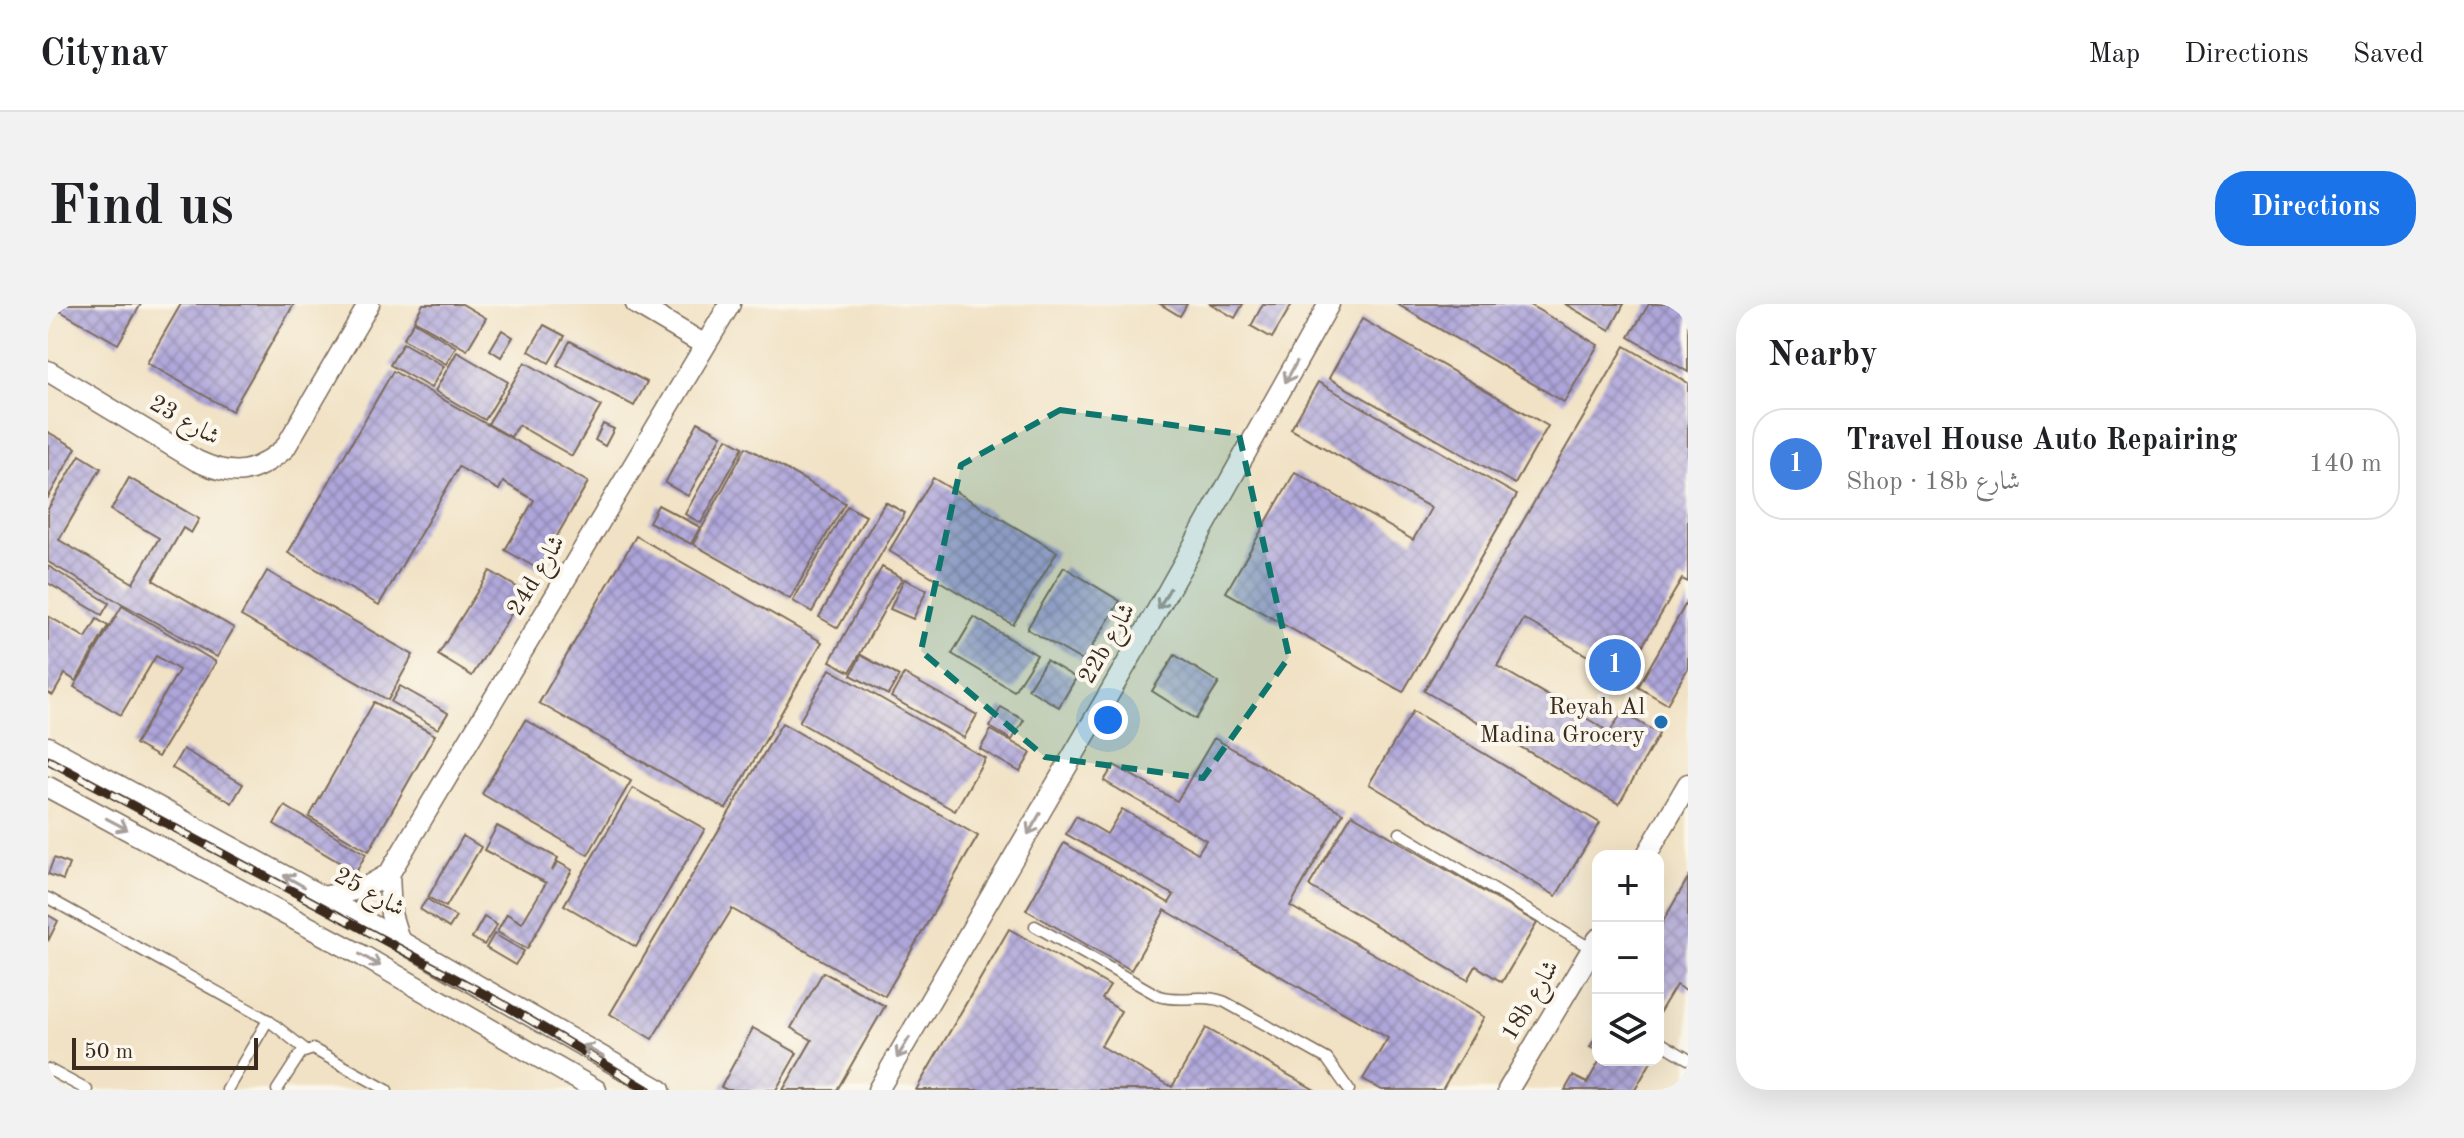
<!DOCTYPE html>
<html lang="en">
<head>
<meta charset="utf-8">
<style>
  body { margin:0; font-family:"Old Standard TT",Amiri,serif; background:#f2f2f2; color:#202124 }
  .controls { position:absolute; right:24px; bottom:24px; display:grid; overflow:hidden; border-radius:16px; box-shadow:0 8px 32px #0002 }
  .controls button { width:72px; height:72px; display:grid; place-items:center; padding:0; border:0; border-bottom:2px solid #e0e0e0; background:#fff; color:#202124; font:40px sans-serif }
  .scale { position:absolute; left:24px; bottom:20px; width:186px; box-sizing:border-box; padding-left:8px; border:4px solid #3b2a1e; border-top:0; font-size:22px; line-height:28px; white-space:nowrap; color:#3b2a1e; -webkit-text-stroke:6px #fbf7ec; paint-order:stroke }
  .you { position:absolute; left:1060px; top:416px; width:28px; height:28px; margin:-20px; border:6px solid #fff; border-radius:50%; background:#1a73e8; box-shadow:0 0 0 12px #1a73e833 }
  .badge { display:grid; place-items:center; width:52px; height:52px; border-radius:50%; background:#1a73e8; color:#fff; font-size:26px; font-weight:700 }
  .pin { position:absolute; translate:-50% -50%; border:4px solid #fff; box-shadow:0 2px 8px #0006 }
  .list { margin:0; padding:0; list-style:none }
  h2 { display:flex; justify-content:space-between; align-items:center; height:104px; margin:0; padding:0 32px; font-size:34px }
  h2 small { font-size:26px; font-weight:400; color:#757577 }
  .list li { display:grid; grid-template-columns:52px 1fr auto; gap:24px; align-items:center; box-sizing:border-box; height:112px; margin:0 16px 16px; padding:0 16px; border:2px solid #e0e0e0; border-radius:32px }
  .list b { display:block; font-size:30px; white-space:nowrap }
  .list p { margin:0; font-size:26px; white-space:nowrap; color:#757577 }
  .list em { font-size:26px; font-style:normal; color:#757577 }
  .icon { flex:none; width:44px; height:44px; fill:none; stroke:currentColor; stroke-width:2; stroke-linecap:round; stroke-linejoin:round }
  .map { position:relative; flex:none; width:1640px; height:786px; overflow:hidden; border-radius:32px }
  header { display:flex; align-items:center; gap:48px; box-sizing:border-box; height:112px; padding:0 40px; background:#fff; border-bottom:2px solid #e0e0e0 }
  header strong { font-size:38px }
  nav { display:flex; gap:44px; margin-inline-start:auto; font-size:28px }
  .intro { display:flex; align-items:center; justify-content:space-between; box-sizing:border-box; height:192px; padding:0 48px }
  h1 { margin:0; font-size:56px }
  .button { padding:20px 36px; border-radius:32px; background:#1a73e8; color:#fff; font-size:28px; font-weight:700 }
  main { display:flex; gap:48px; padding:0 48px }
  aside { flex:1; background:#fff; border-radius:32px; box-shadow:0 8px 32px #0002 }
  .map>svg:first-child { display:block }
  .building { fill:url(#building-cross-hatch) }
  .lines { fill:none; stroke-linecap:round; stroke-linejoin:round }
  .lane-casing { stroke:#7b6a58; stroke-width:13 }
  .street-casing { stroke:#7b6a58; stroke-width:23 }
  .lane { stroke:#fff; stroke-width:10 }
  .street { stroke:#fff; stroke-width:20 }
  .rail-casing { stroke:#3b2a1e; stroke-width:9 }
  .rail { stroke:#fbf7ec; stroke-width:6; stroke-dasharray:18; stroke-linecap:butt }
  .oneway { stroke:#a79f9a }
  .marked { fill:#0f766e; fill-opacity:0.2; stroke:#0f766e; stroke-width:6; stroke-dasharray:16 10; stroke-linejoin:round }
  .poi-dot { fill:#1f6fb2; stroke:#fbf7ec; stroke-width:3 }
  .labels { text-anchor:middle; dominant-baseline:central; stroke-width:8; stroke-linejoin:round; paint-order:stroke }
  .street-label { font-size:24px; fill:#3b2a1e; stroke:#fbf7ec }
  .poi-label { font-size:24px; fill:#3b2a1e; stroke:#fbf7ec; text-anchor:end }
</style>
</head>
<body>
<header>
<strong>Citynav</strong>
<nav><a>Map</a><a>Directions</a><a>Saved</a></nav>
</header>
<div class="intro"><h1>Find us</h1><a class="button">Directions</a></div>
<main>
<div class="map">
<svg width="1640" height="786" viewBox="0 0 1640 786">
  <defs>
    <pattern id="building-cross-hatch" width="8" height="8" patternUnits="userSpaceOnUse" patternTransform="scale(2)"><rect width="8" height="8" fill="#aea6da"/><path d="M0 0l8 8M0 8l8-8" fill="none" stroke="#8f87b0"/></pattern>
  </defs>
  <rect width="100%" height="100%" fill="#fbf7ec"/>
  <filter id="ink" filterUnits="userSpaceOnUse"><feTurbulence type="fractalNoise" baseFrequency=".0125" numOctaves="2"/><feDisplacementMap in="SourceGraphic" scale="16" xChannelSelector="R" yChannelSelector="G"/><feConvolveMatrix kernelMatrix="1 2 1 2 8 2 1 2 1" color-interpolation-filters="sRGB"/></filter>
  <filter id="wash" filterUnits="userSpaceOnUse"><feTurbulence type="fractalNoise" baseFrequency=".006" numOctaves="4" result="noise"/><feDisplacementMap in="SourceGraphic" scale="32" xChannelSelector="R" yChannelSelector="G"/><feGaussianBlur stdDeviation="1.8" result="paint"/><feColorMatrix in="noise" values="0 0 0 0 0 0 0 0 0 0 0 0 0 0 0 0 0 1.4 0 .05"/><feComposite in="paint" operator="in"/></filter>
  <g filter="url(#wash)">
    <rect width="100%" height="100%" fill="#f1e2c5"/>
    <g id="blocks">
      <g class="building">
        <polygon points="0,0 93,0 70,40"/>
        <polygon points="133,0 246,0 184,107 99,59"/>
        <polygon points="375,0 414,0 438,14 419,46 366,16"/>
        <polygon points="1112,0 1139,0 1132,12"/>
        <polygon points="1163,0 1195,0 1187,14"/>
        <polygon points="1215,0 1244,0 1224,34 1203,22"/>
        <polygon points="1349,0 1480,0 1550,41 1516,98"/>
        <polygon points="1517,0 1576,0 1562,26"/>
        <polygon points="1601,0 1640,0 1640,68 1581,33"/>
        <polygon points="1314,15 1500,122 1467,180 1281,74"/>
        <polygon points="366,18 408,43 398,60 355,35"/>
        <polygon points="496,21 517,32 501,59 481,47"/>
        <polygon points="454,26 465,33 453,53 442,46"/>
        <polygon points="522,37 599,78 586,102 509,61"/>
        <polygon points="355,39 396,62 383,84 342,61"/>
        <polygon points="1577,42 1640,79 1640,278 1634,275 1576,373 1476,315 1449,362 1562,428 1574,408 1611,430 1571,500 1376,387"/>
        <polygon points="409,48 460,78 437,116 387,87"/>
        <polygon points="477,58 553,102 524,152 470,121 463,133 440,120"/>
        <polygon points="345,67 540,178 490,265 457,246 486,196 455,178 451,186 411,163 331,301 240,249"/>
        <polygon points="1270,78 1469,191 1355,388 1178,288 1247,168 1365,236 1383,204 1243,125"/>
        <polygon points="650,118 674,131 640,192 617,179"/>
        <polygon points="555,120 566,125 557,142 547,136"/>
        <polygon points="0,128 28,144 0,194"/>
        <polygon points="679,134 695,143 653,219 637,210"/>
        <polygon points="698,143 797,199 742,295 645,240"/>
        <polygon points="32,151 53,164 11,236 85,279 111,234 63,206 81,174 151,215 143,229 135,224 105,276 186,324 169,353 0,258 0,205"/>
        <polygon points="885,174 1009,248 965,321 841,247"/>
        <polygon points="837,198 857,209 790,324 771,313"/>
        <polygon points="610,201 652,223 643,240 601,218"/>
        <polygon points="799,202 818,212 764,308 745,297"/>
        <polygon points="588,232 774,338 678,505 491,399"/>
        <polygon points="0,262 61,299 54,311 0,279"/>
        <polygon points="834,263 854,274 802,368 782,357"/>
        <polygon points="1016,263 1072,297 1035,357 979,325"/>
        <polygon points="219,267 365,351 340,396 193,312"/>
        <polygon points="442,267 477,288 424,372 390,351"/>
        <polygon points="856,275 879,286 865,315 842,305"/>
        <polygon points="1640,296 1640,364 1619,400 1590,383"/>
        <polygon points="74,302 168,358 110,453 87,440 131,366 108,352 73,411 26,383"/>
        <polygon points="0,312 38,334 49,315 60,322 28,377 17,370 5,391 0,389"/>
        <polygon points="926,313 989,351 966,387 904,350"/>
        <polygon points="813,351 851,372 840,391 803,371"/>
        <polygon points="1127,351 1171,379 1148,415 1104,387"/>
        <polygon points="998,356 1028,374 1011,403 980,385"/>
        <polygon points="782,365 937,454 907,507 751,418"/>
        <polygon points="856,370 929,411 916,434 843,393"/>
        <polygon points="352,382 400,409 390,425 343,398"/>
        <polygon points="326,398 387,431 321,547 261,513"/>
        <polygon points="953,403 976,416 964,436 942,423"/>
        <polygon points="1365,407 1552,519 1508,592 1321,480"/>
        <polygon points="477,416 583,477 540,551 434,490"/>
        <polygon points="734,419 930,532 837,692 684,605 604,735 562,710"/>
        <polygon points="943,426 983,449 972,468 932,445"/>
        <polygon points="1166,434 1295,509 1242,602 1436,713 1394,786 1334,786 1315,775 1340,734 1117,606 1083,666 978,606 1016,539 1121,599 1126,591 1018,530 1028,512 1059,530 1074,505 1150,549 1158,536 1056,477 1066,461 1129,497"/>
        <polygon points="135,445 195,480 184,499 124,464"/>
        <polygon points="585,484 657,525 588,643 516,601"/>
        <polygon points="237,502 318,550 308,568 226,520"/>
        <polygon points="1304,510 1489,619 1454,678 1428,662 1420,676 1261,582"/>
        <polygon points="449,522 510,554 504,567 510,558 524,566 479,645 449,628 459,610 474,619 498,579 436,546"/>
        <polygon points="415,532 433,543 398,603 380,593"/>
        <polygon points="6,554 21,560 15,576 0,570"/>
        <polygon points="1640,574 1640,688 1628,681 1610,711 1610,626"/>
        <polygon points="379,595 408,613 401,624 372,605"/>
        <polygon points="0,611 10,617 0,637"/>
        <polygon points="436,613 449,621 436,641 424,634"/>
        <polygon points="961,625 1062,682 1054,695 1073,707 1053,742 1124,783 1158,724 1267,786 868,786"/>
        <polygon points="446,630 476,647 467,661 438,644"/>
        <polygon points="775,668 837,702 789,786 735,786 764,736 743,724"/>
        <polygon points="705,724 749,749 728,786 679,786 673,783"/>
        <polygon points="1550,729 1550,747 1542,743"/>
        <polygon points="1552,756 1604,756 1587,786 1517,786 1525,772 1539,779"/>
      </g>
    </g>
  </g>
  <g filter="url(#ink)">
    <use href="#blocks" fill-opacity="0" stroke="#7b6a58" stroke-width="2"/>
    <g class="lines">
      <g class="lane-casing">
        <g id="lane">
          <polyline points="1352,529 1544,645"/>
          <polyline points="0,594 220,716 258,746"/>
          <path d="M 987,622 L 1111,692 C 1133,699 1156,689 1177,698 L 1279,755 L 1301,786"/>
          <polyline points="1610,737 1640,755"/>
          <polyline points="0,765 39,786"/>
          <polyline points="179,786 220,716"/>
          <polyline points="229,786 253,749 265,745 339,786"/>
        </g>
      </g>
      <g class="street-casing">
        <g id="street">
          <polyline points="588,0 657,41"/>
          <path d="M 0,67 L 149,157 C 186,174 206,171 237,144 L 321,0"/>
          <polyline points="0,443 275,593 612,786"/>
          <polyline points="0,483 315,652 548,786"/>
          <polyline points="1598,552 1640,480"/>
          <polyline points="341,570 343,610 351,636"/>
          <polyline points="275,593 316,584 341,570 682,0"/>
          <polyline points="830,786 1093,335 1281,0"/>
          <polyline points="1460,786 1550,635"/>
        </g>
      </g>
      <use href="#lane" class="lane"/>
      <use href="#street" class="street"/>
      <g class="rail-casing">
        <polyline id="rail" points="0,456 455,700 600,786"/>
      </g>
      <use href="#rail" class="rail"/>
    </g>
    <defs><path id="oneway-shaft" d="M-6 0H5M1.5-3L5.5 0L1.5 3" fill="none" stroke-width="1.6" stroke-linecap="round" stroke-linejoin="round" transform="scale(2)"/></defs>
    <g class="oneway">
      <use href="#oneway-shaft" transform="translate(1243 68) rotate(119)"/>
      <use href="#oneway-shaft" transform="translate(1116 295) rotate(119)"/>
      <use href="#oneway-shaft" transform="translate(69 520) rotate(28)"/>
      <use href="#oneway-shaft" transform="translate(986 520) rotate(120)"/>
      <use href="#oneway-shaft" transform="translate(246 577) rotate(-151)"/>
      <use href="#oneway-shaft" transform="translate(322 656) rotate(29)"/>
      <use href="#oneway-shaft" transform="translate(855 744) rotate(121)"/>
      <use href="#oneway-shaft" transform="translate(545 747) rotate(-150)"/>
    </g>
  </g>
  <path class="marked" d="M 1012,106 L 1191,130 L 1241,353 L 1155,474 L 997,453 L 873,347 L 913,161 Z"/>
  <circle class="poi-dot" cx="1613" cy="418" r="8"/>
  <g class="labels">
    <g class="street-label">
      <text transform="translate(136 117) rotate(30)">شارع 23</text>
      <text transform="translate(489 272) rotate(-59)">24d شارع</text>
      <text transform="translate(1060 340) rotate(-60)">22b شارع</text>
      <text transform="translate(321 589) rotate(29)">شارع 25</text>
      <text transform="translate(1483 697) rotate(-59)">18b شارع</text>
    </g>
    <g class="poi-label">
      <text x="1597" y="404">Reyah Al<tspan x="1597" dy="28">Madina Grocery</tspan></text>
    </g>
  </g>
</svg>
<div class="controls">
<button>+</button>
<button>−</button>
<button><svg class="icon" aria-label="layers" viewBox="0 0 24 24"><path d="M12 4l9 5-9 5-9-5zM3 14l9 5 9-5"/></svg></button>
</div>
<div class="scale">50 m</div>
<div class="you"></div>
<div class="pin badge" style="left:1567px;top:361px;background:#3f7fe0">1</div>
</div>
<aside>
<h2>Nearby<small></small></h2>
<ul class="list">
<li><span class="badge" style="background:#3f7fe0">1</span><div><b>Travel House Auto Repairing</b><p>Shop · 18b شارع</p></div><em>140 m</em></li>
</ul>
</aside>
</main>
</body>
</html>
